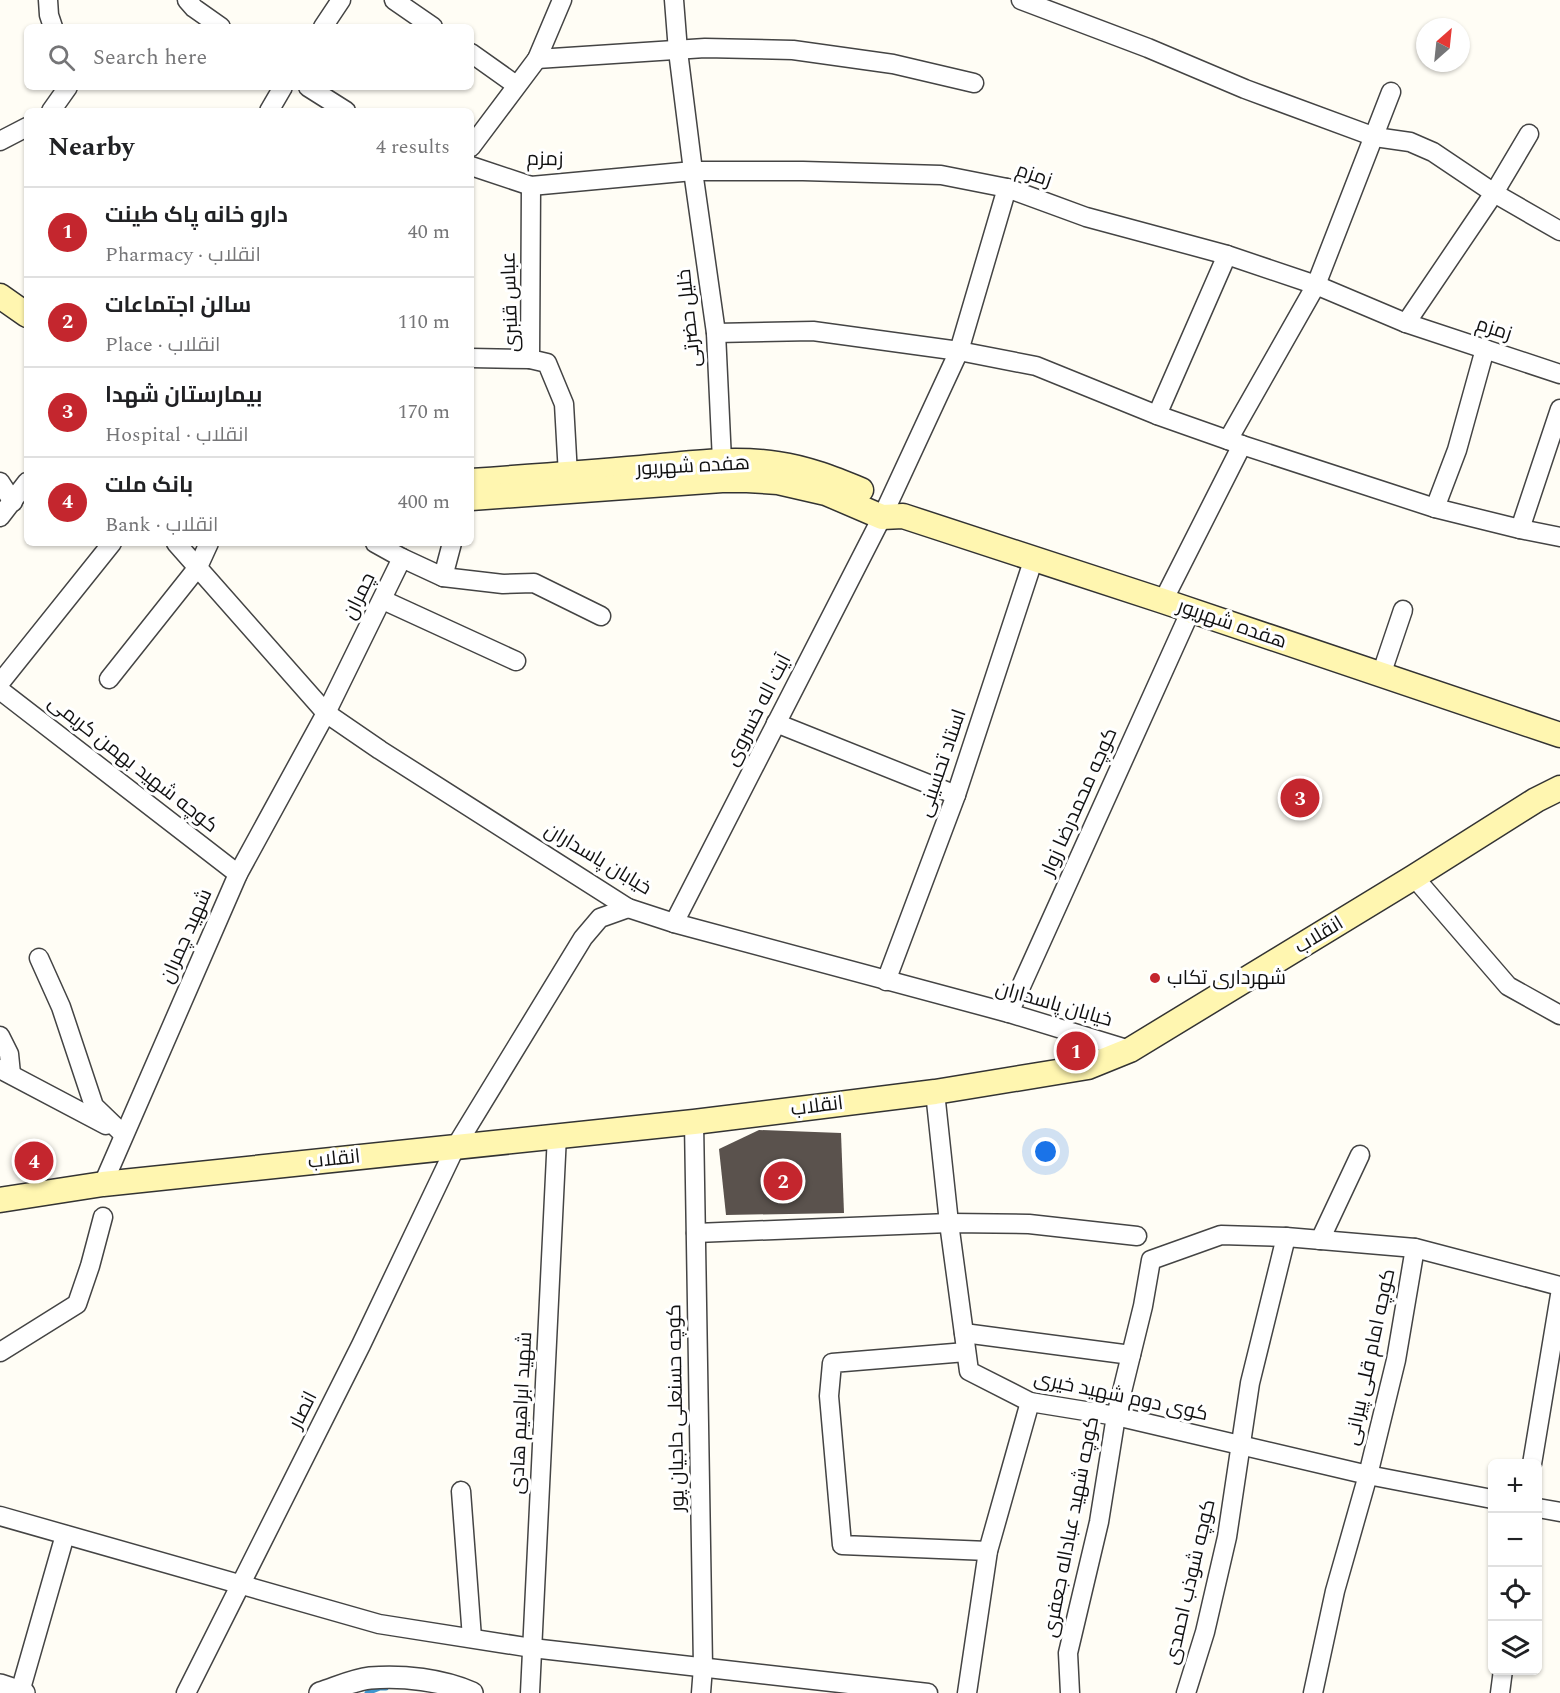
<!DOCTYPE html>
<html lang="en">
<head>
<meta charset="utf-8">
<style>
  body { margin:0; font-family:Spectral,Cairo,serif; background:#f6f6f6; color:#202124 }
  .controls { position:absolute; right:18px; bottom:18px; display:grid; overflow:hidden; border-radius:9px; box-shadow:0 2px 4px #0004 }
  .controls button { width:54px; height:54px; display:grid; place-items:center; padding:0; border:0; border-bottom:2px solid #e0e0e0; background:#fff; color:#202124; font:30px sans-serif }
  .compass { position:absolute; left:1416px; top:18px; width:54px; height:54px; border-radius:50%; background:#fff; box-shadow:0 2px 4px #0004; rotate:27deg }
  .you { position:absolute; left:1046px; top:1152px; width:21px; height:21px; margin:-15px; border:4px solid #fff; border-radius:50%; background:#1a73e8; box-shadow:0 0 0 9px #1a73e833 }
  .badge { display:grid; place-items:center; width:39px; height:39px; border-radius:50%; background:#c4262e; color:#fff; font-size:20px; font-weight:700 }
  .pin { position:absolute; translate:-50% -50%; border:3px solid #fff; box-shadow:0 2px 6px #0006 }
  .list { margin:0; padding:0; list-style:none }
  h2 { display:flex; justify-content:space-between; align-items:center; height:78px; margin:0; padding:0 24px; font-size:26px }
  h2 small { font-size:20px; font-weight:400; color:#757577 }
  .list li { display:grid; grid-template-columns:39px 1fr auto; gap:18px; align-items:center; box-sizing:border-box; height:90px; padding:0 24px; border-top:2px solid #e0e0e0 }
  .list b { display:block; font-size:22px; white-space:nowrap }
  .list p { margin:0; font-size:20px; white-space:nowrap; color:#757577 }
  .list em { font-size:20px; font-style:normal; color:#757577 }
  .icon { flex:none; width:33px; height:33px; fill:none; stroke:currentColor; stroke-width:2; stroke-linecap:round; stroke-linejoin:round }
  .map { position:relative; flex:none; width:1560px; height:1693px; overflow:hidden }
  .search { position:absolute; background:#fff; box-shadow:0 2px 4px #0004; left:24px; top:24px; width:450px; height:66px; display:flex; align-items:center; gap:15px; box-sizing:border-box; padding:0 21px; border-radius:9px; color:#757577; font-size:22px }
  .panel { position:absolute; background:#fff; box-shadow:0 2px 4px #0004; left:24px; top:108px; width:450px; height:438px; border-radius:9px }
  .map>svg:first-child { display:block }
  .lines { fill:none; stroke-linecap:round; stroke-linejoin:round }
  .stream { stroke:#3f96cf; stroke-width:5 }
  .building { fill:#5a524d }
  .minor-casing { stroke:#444; stroke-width:21 }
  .tertiary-casing { stroke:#444; stroke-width:24 }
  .secondary-casing { stroke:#333; stroke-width:27 }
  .minor { stroke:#fff; stroke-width:18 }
  .tertiary { stroke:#fff; stroke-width:21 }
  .secondary { stroke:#fff6b0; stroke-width:24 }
  .poi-dot { fill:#c4262e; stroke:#fff; stroke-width:2 }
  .labels { text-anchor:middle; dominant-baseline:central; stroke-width:6; stroke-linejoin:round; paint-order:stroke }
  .street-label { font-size:20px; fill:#111; stroke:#fff }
  .poi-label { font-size:20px; fill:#111; stroke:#fff; text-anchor:start }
</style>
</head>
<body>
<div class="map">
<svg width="1560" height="1693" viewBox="0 0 1560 1693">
  <rect width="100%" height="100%" fill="#fffdf5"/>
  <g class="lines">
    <polyline class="stream" points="367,1693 380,1688 386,1688"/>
  </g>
  <g class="building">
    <polygon points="759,1130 841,1133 844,1213 726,1215 719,1149"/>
    <polygon points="47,1152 47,1168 23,1171 19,1153"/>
  </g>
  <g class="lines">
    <g class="minor-casing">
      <g id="minor">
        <polyline points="48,0 49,15 53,27"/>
        <polyline points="187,0 194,8 221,27"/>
        <polyline points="394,0 433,27"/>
        <polyline points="674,0 678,51 693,171 716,333 722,461"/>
        <polyline points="1021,0 1148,48 1245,89 1375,137 1410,142 1433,152 1494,193 1560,231"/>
        <polyline points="323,27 341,0"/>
        <polyline points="471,53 516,85"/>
        <polyline points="537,59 705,48 793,50 893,64 974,83"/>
        <polyline points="308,87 346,111"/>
        <polyline points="51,111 68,87"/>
        <polyline points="269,111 283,87"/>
        <polyline points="0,141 27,127"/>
        <polyline points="471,147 537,59 562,0"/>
        <polyline points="471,166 531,186 693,171 803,171 941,175 1007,188 1086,217 1227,255 1316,285 1406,323 1560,374"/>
        <polyline points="531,186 530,359 547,363 564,404 568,475"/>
        <polyline points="1406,323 1494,193 1529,134"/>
        <polyline points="716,333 813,331 959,351 1036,366 1157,415 1242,445 1435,508 1520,529 1560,537"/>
        <polyline points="471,358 530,359"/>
        <polyline points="1157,415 1227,255"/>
        <polyline points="1228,440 1316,285 1391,92"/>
        <polyline points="0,482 13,502"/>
        <polyline points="1435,508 1457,450 1485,349"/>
        <polyline points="0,517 27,482"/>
        <polyline points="1520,529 1560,409"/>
        <polyline points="176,543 326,713 380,750 628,908 674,923 1009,1013 1130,1050"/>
        <polyline points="375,543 402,558"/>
        <polyline points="443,577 452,543"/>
        <polyline points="383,600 516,661"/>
        <polyline points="1163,601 1242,445"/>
        <polyline points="1381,675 1403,610"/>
        <polyline points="109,679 198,567 209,543"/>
        <polyline points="0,683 112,543"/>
        <polyline points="0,690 238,874"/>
        <polyline points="776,723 956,795"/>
        <polyline points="1414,877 1508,986 1560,1015"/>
        <polyline points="674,923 882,517 959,351 1007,188"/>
        <polyline points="39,958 61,1007 94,1106 123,1134"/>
        <polyline points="886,981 956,795 1034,558"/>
        <polyline points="1009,1013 1191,610"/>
        <polyline points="0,1036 9,1054 11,1074"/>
        <polyline points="0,1069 106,1125"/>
        <polyline points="935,1092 949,1223 969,1371 1030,1402 1116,1416 1368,1475 1492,1499"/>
        <polyline points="694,1122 703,1667 701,1693"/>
        <polyline points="103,1184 238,874 326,713 402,558 443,577 503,584 534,583 601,616"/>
        <polyline points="696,1233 949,1223 1029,1224 1137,1236"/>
        <polyline points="1320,1240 1360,1155"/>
        <polyline points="964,1333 1131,1355"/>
        <polyline points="0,1352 77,1304 90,1266 103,1217"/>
        <polyline points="966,1352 832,1363 829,1396 842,1545 988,1551"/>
        <polyline points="1532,1464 1560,1295"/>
        <polyline points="461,1491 472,1638"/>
        <polyline points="1538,1508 1560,1512"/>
        <polyline points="0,1516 379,1624 532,1648 928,1693"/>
        <polyline points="20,1692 65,1535"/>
        <polyline points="186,1693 361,1345 456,1146 583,938 600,918 628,908"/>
        <polyline points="530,1693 557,1135"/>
        <polyline points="967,1693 988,1551 1030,1402"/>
        <polyline points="1070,1693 1068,1653 1099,1522 1116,1416 1143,1306 1151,1260 1221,1235 1286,1237 1415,1248 1560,1286"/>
        <polyline points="1186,1693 1205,1632 1227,1537 1250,1383 1286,1237"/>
        <polyline points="1313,1693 1335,1591 1368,1475 1396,1360 1415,1248"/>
        <polyline points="1500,1693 1503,1670"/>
      </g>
    </g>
    <g class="tertiary-casing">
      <g id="tertiary">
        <polyline points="0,1685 24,1693"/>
        <path d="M 320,1693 C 336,1688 353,1680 370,1678 C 403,1675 442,1680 472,1693"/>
      </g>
    </g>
    <g class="secondary-casing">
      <g id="secondary">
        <polyline points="0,296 27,315"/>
        <path d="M 471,481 C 528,477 584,473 641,468 C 686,464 733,457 778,464 C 807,468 834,479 861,490"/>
        <polyline points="471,498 722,480 747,480 778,482 826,493 882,517 903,516 1163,601 1560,735"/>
        <polyline points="0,1200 103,1184 694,1122 935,1092 1088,1067 1130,1050 1414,877 1536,800 1560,788"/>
      </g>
    </g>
    <use href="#minor" class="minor"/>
    <use href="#tertiary" class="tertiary"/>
    <use href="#secondary" class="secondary"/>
  </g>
  <circle class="poi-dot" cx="1155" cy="978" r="6"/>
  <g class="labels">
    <g class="street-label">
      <text transform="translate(545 159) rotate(1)">زمزم</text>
      <text transform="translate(1034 175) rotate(19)">زمزم</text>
      <text transform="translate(510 302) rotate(-92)">عباس قنبری</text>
      <text transform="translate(689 318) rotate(-96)">خلیل حضرتی</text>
      <text transform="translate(1494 329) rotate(18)">زمزم</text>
      <text transform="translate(693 466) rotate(-3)">هفده شهریور</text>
      <text transform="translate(359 596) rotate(-64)">چمران</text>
      <text transform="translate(1232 624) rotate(19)">هفده شهریور</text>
      <text transform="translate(758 710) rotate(-63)">آیت اله خسروی</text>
      <text transform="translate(942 763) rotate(-71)">استاد تحسینی</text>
      <text transform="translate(133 764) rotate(38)">کوچه شهید بهمن کریمی</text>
      <text transform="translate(1079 802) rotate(-66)">کوچه محمدرضا زوار</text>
      <text transform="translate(598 859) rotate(31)">خیابان پاسداران</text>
      <text transform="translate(1319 935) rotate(-31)">انقلاب</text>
      <text transform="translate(186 936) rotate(-66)">شهید چمران</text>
      <text transform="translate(1054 1004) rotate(16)">خیابان پاسداران</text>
      <text transform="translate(817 1106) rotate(-7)">انقلاب</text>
      <text transform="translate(334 1159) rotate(-6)">انقلاب</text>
      <text transform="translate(1370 1357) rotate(-78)">کوچه امام قلی پیرانی</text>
      <text transform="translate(1121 1396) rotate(12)">کوی دوم شهید خیری</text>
      <text transform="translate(676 1408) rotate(-91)">کوچه حسنعلی حاجیان پور</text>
      <text transform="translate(303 1410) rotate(-63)">انصار</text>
      <text transform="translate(521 1413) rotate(-87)">شهید ابراهیم هادی</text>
      <text transform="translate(1071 1527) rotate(-79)">کوچه شهید عباداله جعفری</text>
      <text transform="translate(1190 1582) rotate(-77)">کوچه شوذب احمدی</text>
    </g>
    <g class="poi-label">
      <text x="1167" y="978">شهرداری تکاب</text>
    </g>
  </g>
</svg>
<div class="controls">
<button>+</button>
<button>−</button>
<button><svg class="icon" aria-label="locate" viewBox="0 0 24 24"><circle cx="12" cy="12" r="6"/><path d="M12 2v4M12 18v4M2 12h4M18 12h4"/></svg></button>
<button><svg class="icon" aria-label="layers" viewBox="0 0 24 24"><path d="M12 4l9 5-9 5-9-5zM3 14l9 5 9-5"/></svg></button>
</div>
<svg class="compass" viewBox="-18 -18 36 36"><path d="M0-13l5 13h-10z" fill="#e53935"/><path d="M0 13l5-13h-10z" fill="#757577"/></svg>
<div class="you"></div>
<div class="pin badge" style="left:1076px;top:1051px">1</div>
<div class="pin badge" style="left:783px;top:1181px">2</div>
<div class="pin badge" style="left:1300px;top:798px">3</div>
<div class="pin badge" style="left:34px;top:1161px">4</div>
<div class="search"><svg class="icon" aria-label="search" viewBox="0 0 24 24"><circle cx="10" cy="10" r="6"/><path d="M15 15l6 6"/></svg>Search here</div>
<section class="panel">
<h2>Nearby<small>4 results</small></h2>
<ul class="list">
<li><span class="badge">1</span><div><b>دارو خانه پاک طینت</b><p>Pharmacy · انقلاب</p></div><em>40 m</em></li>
<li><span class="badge">2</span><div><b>سالن اجتماعات</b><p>Place · انقلاب</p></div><em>110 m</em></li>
<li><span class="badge">3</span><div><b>بیمارستان شهدا</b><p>Hospital · انقلاب</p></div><em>170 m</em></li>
<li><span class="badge">4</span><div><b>بانک ملت</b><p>Bank · انقلاب</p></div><em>400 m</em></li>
</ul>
</section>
</div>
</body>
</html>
